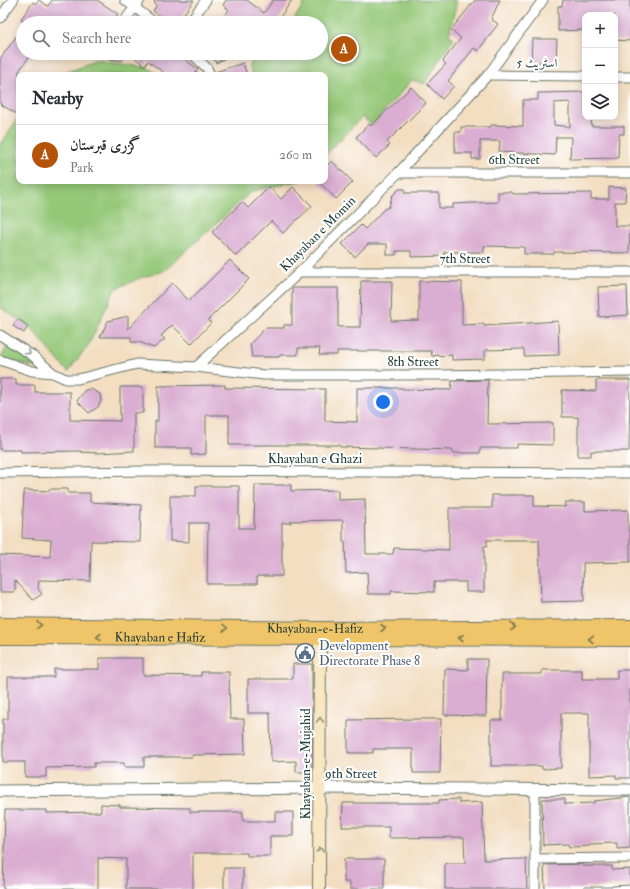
<!DOCTYPE html>
<html lang="en">
<head>
<meta charset="utf-8">
<style>
  body { margin:0; font-family:"IM FELL Double Pica",Amiri,serif; background:#f7f7f7; color:#2b2b33 }
  .controls { position:absolute; right:12px; top:12px; display:grid; overflow:hidden; border-radius:8px; box-shadow:0 2px 10px #0003 }
  .controls button { width:36px; height:36px; display:grid; place-items:center; padding:0; border:0; border-bottom:1px solid #e1e1e2; background:#fff; color:#2b2b33; font:20px sans-serif }
  .you { position:absolute; left:383px; top:402px; width:14px; height:14px; margin:-10px; border:3px solid #fff; border-radius:50%; background:#1a73e8; box-shadow:0 0 0 6px #1a73e833 }
  .badge { display:grid; place-items:center; width:26px; height:26px; border-radius:50%; background:#b45309; color:#fff; font-size:13px; font-weight:700 }
  .pin { position:absolute; translate:-50% -50%; border:2px solid #fff; box-shadow:0 1px 4px #0006 }
  .list { margin:0; padding:0; list-style:none }
  h2 { display:flex; justify-content:space-between; align-items:center; height:52px; margin:0; padding:0 16px; font-size:17px }
  h2 small { font-size:13px; font-weight:400; color:#7c7c81 }
  .list li { display:grid; grid-template-columns:26px 1fr auto; gap:12px; align-items:center; box-sizing:border-box; height:60px; padding:0 16px; border-top:1px solid #e1e1e2 }
  .list b { display:block; font-size:15px; white-space:nowrap }
  .list p { margin:0; font-size:13px; white-space:nowrap; color:#7c7c81 }
  .list em { font-size:13px; font-style:normal; color:#7c7c81 }
  .icon { flex:none; width:22px; height:22px; fill:none; stroke:currentColor; stroke-width:2; stroke-linecap:round; stroke-linejoin:round }
  .map { position:relative; flex:none; width:630px; height:889px; overflow:hidden }
  .search { position:absolute; background:#fff; box-shadow:0 2px 10px #0003; left:16px; top:16px; width:312px; height:44px; display:flex; align-items:center; gap:10px; box-sizing:border-box; padding:0 14px; border-radius:22px; color:#7c7c81; font-size:15px }
  .panel { position:absolute; background:#fff; box-shadow:0 2px 10px #0003; left:16px; top:72px; width:312px; height:112px; border-radius:8px }
  .map>svg:first-child { display:block }
  .green { fill:#94c777; stroke:#5a8256 }
  .building { fill:#daadd2; fill-rule:evenodd }
  .lines { fill:none; stroke-linecap:round; stroke-linejoin:round }
  .minor-casing { stroke:#697566; stroke-width:11 }
  .tertiary-casing { stroke:#697566; stroke-width:13 }
  .secondary-casing { stroke:#697566; stroke-width:14 }
  .primary-casing { stroke:#697566; stroke-width:16 }
  .minor { stroke:#fff; stroke-width:9 }
  .tertiary { stroke:#fff; stroke-width:11 }
  .secondary { stroke:#f9e7c3; stroke-width:12 }
  .primary { stroke:#f0c469; stroke-width:14 }
  .oneway { stroke:#8f9e9a }
  .oneway2 { stroke:#7d7a4c }
  .oneway3 { stroke:#8c927c }
  .labels { text-anchor:middle; dominant-baseline:central; stroke-width:4; stroke-linejoin:round; paint-order:stroke }
  .street-label { font-size:13px; fill:#1f3d34; stroke:#fff }
  .service-label { font-size:13px; fill:#4e5e75; stroke:#fff; text-anchor:start }
</style>
</head>
<body>
<div class="map">
<svg width="630" height="889" viewBox="0 0 630 889">
  <rect width="100%" height="100%" fill="#fff"/>
  <filter id="ink" filterUnits="userSpaceOnUse"><feTurbulence type="fractalNoise" baseFrequency=".025" numOctaves="2"/><feDisplacementMap in="SourceGraphic" scale="8" xChannelSelector="R" yChannelSelector="G"/><feConvolveMatrix kernelMatrix="1 2 1 2 8 2 1 2 1" color-interpolation-filters="sRGB"/></filter>
  <filter id="wash" filterUnits="userSpaceOnUse"><feTurbulence type="fractalNoise" baseFrequency=".012" numOctaves="4" result="noise"/><feDisplacementMap in="SourceGraphic" scale="16" xChannelSelector="R" yChannelSelector="G"/><feGaussianBlur stdDeviation="0.9" result="paint"/><feColorMatrix in="noise" values="0 0 0 0 0 0 0 0 0 0 0 0 0 0 0 0 0 1.4 0 .05"/><feComposite in="paint" operator="in"/></filter>
  <g filter="url(#wash)">
    <rect width="100%" height="100%" fill="#f3dec2"/>
    <g class="green">
      <polygon points="306,0 457,0 449,35 454,38 424,84 412,80 372,125 362,117 325,155 325,75 252,75 248,65 261,53 321,53 321,23 292,23"/>
      <polygon points="97,60 148,68 159,75 57,75"/>
      <polygon points="19,116 19,181 299,181 252,191 164,271 140,278 115,289 89,344 68,372 31,328 0,307 0,146"/>
      <polygon points="9,343 38,368 1,358"/>
    </g>
    <g id="blocks">
      <g class="building">
        <polygon points="39,0 48,6 52,0 97,0 118,14 111,23 27,23 21,19 33,2 36,4"/>
        <polygon points="154,0 194,0 177,23 169,23 153,11 156,7"/>
        <polygon points="226,0 247,0 264,13 273,0 292,0 276,23 219,23 229,10 223,5"/>
        <polygon points="475,0 500,0 491,19 498,24 478,51 474,48 448,81 454,86 442,99 427,84 446,64 443,61 461,38 451,30"/>
        <polygon points="563,0 630,0 630,41 615,40 615,15 585,15 584,30 558,31 558,6 562,6"/>
        <polygon points="23,27 23,53 32,53 19,71 19,113 15,113 0,104 0,59"/>
        <polygon points="532,39 557,39 556,62 531,62"/>
        <polygon points="100,53 128,53 122,61 100,57"/>
        <polygon points="129,53 176,53 198,69 194,75 167,75 148,61 145,66"/>
        <polygon points="211,53 235,53 216,63"/>
        <polygon points="243,63 247,75 216,75 215,72"/>
        <polygon points="411,87 426,103 387,142 390,145 376,158 356,137 369,124 371,126"/>
        <path d="M 585,92 L 585,117 L 592,117 L 591,126 L 624,126 L 624,134 L 619,134 L 618,158 L 570,159 L 571,137 L 556,137 L 555,155 L 499,152 L 500,141 L 480,141 L 480,159 L 472,159 L 472,153 L 455,153 L 455,132 L 461,132 L 461,127 L 491,127 L 491,125 L 523,126 L 523,100 L 538,100 L 538,93 ZM 570,102 L 570,127 L 554,125 L 554,103 Z"/>
        <polygon points="332,161 353,182 336,199 318,181 325,181 325,167"/>
        <polygon points="269,187 281,199 293,187 312,206 283,233 271,221 236,256 212,232 242,202 248,208"/>
        <polygon points="609,187 626,188 625,202 615,202 615,226 630,226 629,253 554,252 554,254 524,254 524,247 484,246 484,252 444,252 444,256 411,257 411,251 396,251 396,255 387,255 387,244 368,244 355,257 342,244 361,225 365,229 384,209 389,207 392,196 399,189 405,189 404,193 439,193 439,208 453,208 453,204 498,202 498,192 512,192 513,194 591,193 591,199 609,199"/>
        <polygon points="230,260 249,279 208,320 211,323 191,344 172,325 161,336 165,339 154,348 139,342 131,342 131,337 100,337 108,321 128,316 128,329 172,283 189,301"/>
        <polygon points="361,281 392,281 391,321 419,320 419,281 462,282 462,325 484,324 484,326 558,321 559,355 524,356 524,349 485,350 485,359 452,360 452,355 432,356 431,351 337,351 337,355 319,355 320,348 298,348 298,355 280,355 279,357 252,357 250,344 265,328 284,328 284,325 292,325 292,288 338,288 338,327 360,327"/>
        <polygon points="627,286 628,315 599,317 598,287"/>
        <polygon points="18,319 28,326 24,333 13,326"/>
        <polygon points="0,379 16,379 16,385 35,385 35,392 70,392 70,420 120,421 120,387 143,387 143,413 134,413 134,451 98,453 81,452 81,451 21,452 21,450 0,450"/>
        <polygon points="488,380 487,424 553,423 553,445 517,444 517,448 480,448 480,453 453,453 453,450 340,447 340,445 229,445 229,415 206,415 206,454 191,455 191,448 155,448 155,421 158,421 158,386 225,385 225,388 325,389 325,421 357,422 357,388 403,388 403,389 451,390 452,381"/>
        <polygon points="596,380 630,380 629,451 591,451 591,456 578,456 578,417 562,417 562,390 596,391"/>
        <polygon points="91,389 100,394 101,401 98,407 89,413 77,401 85,390"/>
        <polygon points="255,485 291,485 291,491 338,490 338,500 365,499 366,554 393,554 394,548 449,550 449,508 492,508 492,495 534,495 534,506 565,507 565,502 585,502 585,511 628,510 628,531 630,531 630,562 583,563 584,601 541,602 539,540 487,540 487,546 484,546 484,592 466,592 466,582 434,582 434,592 391,591 391,594 368,594 367,572 346,573 345,542 343,542 343,520 291,521 291,523 282,523 282,576 257,576 257,584 207,584 208,523 189,523 189,542 170,541 170,496 196,496 196,486 239,486 239,528 254,528"/>
        <polygon points="49,489 68,489 68,493 90,493 90,502 141,505 140,542 91,541 90,581 39,580 38,589 42,594 33,600 15,580 15,592 0,592 0,555 50,557 51,540 22,538 24,490 49,491"/>
        <polygon points="99,658 143,658 143,675 201,676 201,672 229,672 230,719 244,719 245,754 193,755 192,757 144,757 144,767 124,767 124,763 94,763 94,767 46,768 46,777 25,777 25,762 3,762 3,719 8,719 8,677 54,677 54,669 99,669"/>
        <polygon points="468,659 487,659 486,716 444,715 445,669 468,670"/>
        <polygon points="293,664 312,664 312,772 296,772 296,761 271,762 270,713 248,713 248,679 293,679"/>
        <polygon points="542,670 582,670 582,679 617,679 617,670 630,670 630,778 616,778 616,775 589,776 589,713 561,713 561,768 542,769 542,766 491,766 491,720 502,720 502,674 542,674"/>
        <polygon points="413,719 441,719 440,773 413,773 413,749 373,749 373,753 348,753 348,720"/>
        <polygon points="630,797 630,848 617,849 617,843 590,844 590,846 569,847 568,844 543,845 542,799 565,799 565,804 594,803 594,801"/>
        <polygon points="459,799 459,803 482,802 484,860 526,859 527,889 445,889 445,863 465,863 464,837 389,838 389,827 342,827 343,803 439,803 439,800"/>
        <polygon points="101,804 120,805 120,807 190,808 190,812 243,812 243,821 275,821 275,812 293,812 293,836 270,836 270,856 247,856 247,853 193,853 193,889 126,889 126,859 98,858 98,889 3,889 5,810 47,810 47,813 101,812"/>
        <polygon points="344,859 384,859 384,889 350,889 350,882 344,882"/>
        <polygon points="583,864 583,866 612,866 612,870 630,869 630,885 612,886 612,887 584,887 584,889 545,889 544,865"/>
        <rect x="224" y="868" width="19" height="21"/>
      </g>
    </g>
  </g>
  <g filter="url(#ink)">
    <use href="#blocks" fill-opacity="0" stroke="#697566" stroke-width="1"/>
    <g class="lines">
      <g class="minor-casing">
        <g id="minor">
          <polyline points="125,0 155,23"/>
          <polyline points="0,18 13,0"/>
          <polyline points="123,23 140,0"/>
          <polyline points="189,23 206,0"/>
          <polyline points="191,53 207,68 210,75"/>
          <polyline points="488,75 585,76"/>
          <polyline points="615,77 630,77"/>
          <polyline points="398,173 630,173"/>
          <polyline points="300,272 630,272"/>
          <polyline points="0,335 33,356 53,373 66,379 78,379 137,364 196,367 264,375 439,375 630,372"/>
          <polyline points="0,360 32,371 53,373"/>
          <polyline points="196,367 300,272 398,173 488,75 543,0"/>
          <polyline points="0,473 145,471 630,473"/>
          <polyline points="535,859 630,858"/>
          <polyline points="535,889 535,789"/>
        </g>
      </g>
      <g class="tertiary-casing">
        <polyline id="tertiary" points="0,791 320,788 630,790"/>
      </g>
      <g class="secondary-casing">
        <polyline id="secondary" points="319,889 320,630"/>
      </g>
      <g class="primary-casing">
        <g id="primary">
          <path id="s1" d="M 0,625 L 320,629 L 630,627"/>
          <path id="s2" d="M 0,637 L 630,639"/>
        </g>
      </g>
      <use href="#minor" class="minor"/>
      <use href="#tertiary" class="tertiary"/>
      <use href="#secondary" class="secondary"/>
      <use href="#primary" class="primary"/>
    </g>
    <defs><path id="oneway-chevron" d="M-2-3.5L2.5 0L-2 3.5" fill="none" stroke-width="1.6" stroke-linecap="round" stroke-linejoin="round"/></defs>
    <use class="oneway" href="#oneway-chevron" transform="translate(28 352) rotate(34)"/>
    <g class="oneway2">
      <use href="#oneway-chevron" transform="translate(39 625) rotate(1)"/>
      <use href="#oneway-chevron" transform="translate(513 627)"/>
      <use href="#oneway-chevron" transform="translate(225 628) rotate(1)"/>
      <use href="#oneway-chevron" transform="translate(383 628)"/>
      <use href="#oneway-chevron" transform="translate(99 637) rotate(-180)"/>
      <use href="#oneway-chevron" transform="translate(461 638) rotate(180)"/>
      <use href="#oneway-chevron" transform="translate(591 639) rotate(-180)"/>
    </g>
    <g class="oneway3">
      <use href="#oneway-chevron" transform="translate(320 720) rotate(-90)"/>
      <use href="#oneway-chevron" transform="translate(320 850) rotate(-90)"/>
    </g>
  </g>
  <defs>
    <g id="civic-ring" transform="scale(1)"><circle r="9.5" fill="#fff" stroke="#5c6f8a" stroke-width="1.5"/><path d="M-.6-6.5H3V-4.5H.6V-3L4-1V1h2V6H-6V1h2V-1L-.6-3ZM-1.2 2.5V6h2.4V2.5Z" fill="#5c6f8a"/></g>
  </defs>
  <g fill-rule="evenodd">
    <use href="#civic-ring" x="305" y="653"/>
  </g>
  <g class="labels">
    <g class="street-label">
      <text transform="translate(537 63) rotate(1)">اسٹریٹ 5</text>
      <text x="514" y="160">6th Street</text>
      <text transform="translate(318 234) rotate(-45)">Khayaban e Momin</text>
      <text x="465" y="259">7th Street</text>
      <text x="413" y="362">8th Street</text>
      <text x="315" y="459">Khayaban e Ghazi</text>
      <text stroke="none"><textPath href="#s1" startOffset="315">Khayaban-e-Hafiz</textPath></text>
      <text stroke="none"><textPath href="#s2" startOffset="160">Khayaban e Hafiz</textPath></text>
      <text transform="translate(306 764) rotate(-90)">Khayaban-e-Mujahid</text>
      <text x="351" y="774">9th Street</text>
    </g>
    <g class="service-label">
      <text x="319" y="646">Development<tspan x="319" dy="15">Directorate Phase 8</tspan></text>
    </g>
  </g>
</svg>
<div class="controls">
<button>+</button>
<button>−</button>
<button><svg class="icon" aria-label="layers" viewBox="0 0 24 24"><path d="M12 4l9 5-9 5-9-5zM3 14l9 5 9-5"/></svg></button>
</div>
<div class="you"></div>
<div class="pin badge" style="left:344px;top:49px">A</div>
<div class="search"><svg class="icon" aria-label="search" viewBox="0 0 24 24"><circle cx="10" cy="10" r="6"/><path d="M15 15l6 6"/></svg>Search here</div>
<section class="panel">
<h2>Nearby<small></small></h2>
<ul class="list">
<li><span class="badge">A</span><div><b>گزری قبرستان</b><p>Park</p></div><em>260 m</em></li>
</ul>
</section>
</div>
</body>
</html>
